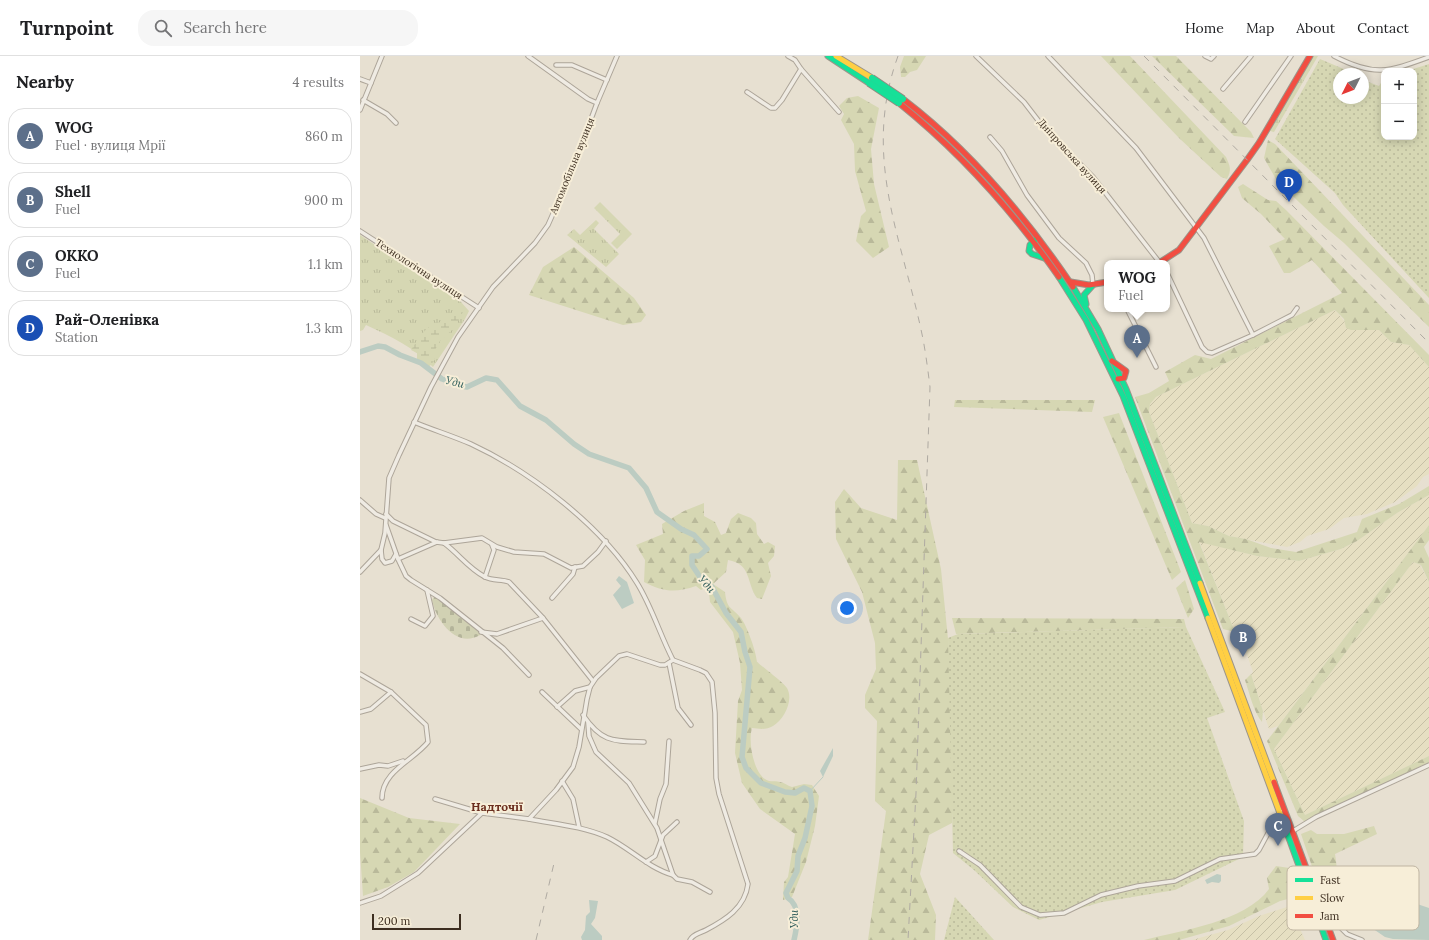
<!DOCTYPE html>
<html lang="en">
<head>
<meta charset="utf-8">
<style>
  body { margin:0; font-family:Lora,serif; background:#f6f6f6; color:#202124 }
  .controls { position:absolute; right:12px; top:12px; display:grid; overflow:hidden; border-radius:8px; box-shadow:0 2px 10px #0003 }
  .controls button { width:36px; height:36px; display:grid; place-items:center; padding:0; border:0; border-bottom:1px solid #e0e0e0; background:#fff; color:#202124; font:20px sans-serif }
  .compass { position:absolute; left:973px; top:12px; width:36px; height:36px; border-radius:50%; background:#fff; box-shadow:0 2px 10px #0003; rotate:228deg }
  .scale { position:absolute; left:12px; bottom:10px; width:89px; box-sizing:border-box; padding-left:4px; border:2px solid #3d2e20; border-top:0; font-size:11px; line-height:14px; white-space:nowrap; color:#3d2e20; -webkit-text-stroke:3px #f7eed8; paint-order:stroke }
  .you { position:absolute; left:487px; top:552px; width:14px; height:14px; margin:-10px; border:3px solid #fff; border-radius:50%; background:#1a73e8; box-shadow:0 0 0 6px #1a73e833 }
  .badge { display:grid; place-items:center; width:26px; height:26px; border-radius:50%; background:#786c5e; color:#fff; font-size:13px; font-weight:700 }
  .pin { position:absolute; translate:-50% -33px; filter:drop-shadow(0 1px 2px #0008) }
  .pin::after { content:''; position:absolute; top:21px; width:14px; height:12px; background:inherit; clip-path:polygon(0 0,100% 0,50% 100%) }
  .popup { position:absolute; left:744px; top:204px; width:66px; height:52px; box-sizing:border-box; display:grid; place-content:center; border-radius:8px; background:#fff; filter:drop-shadow(0 1px 3px #0005); font-size:13px; white-space:nowrap; color:#757577 }
  .popup b { font-size:15px; color:#202124 }
  .popup::after { content:''; position:absolute; left:50%; top:100%; margin-left:-8px; border:8px solid transparent; border-top-color:#fff }
  .list { margin:0; padding:0; list-style:none }
  h2 { display:flex; justify-content:space-between; align-items:center; height:52px; margin:0; padding:0 16px; font-size:17px }
  h2 small { font-size:13px; font-weight:400; color:#757577 }
  .list li { display:grid; grid-template-columns:26px 1fr auto; gap:12px; align-items:center; box-sizing:border-box; height:56px; margin:0 8px 8px; padding:0 8px; border:1px solid #e0e0e0; border-radius:16px }
  .list b { display:block; font-size:15px; white-space:nowrap }
  .list p { margin:0; font-size:13px; white-space:nowrap; color:#757577 }
  .list em { font-size:13px; font-style:normal; color:#757577 }
  .icon { flex:none; width:22px; height:22px; fill:none; stroke:currentColor; stroke-width:2; stroke-linecap:round; stroke-linejoin:round }
  .map { position:relative; flex:none; width:1069px; height:884px; overflow:hidden }
  header { display:flex; align-items:center; gap:24px; box-sizing:border-box; height:56px; padding:0 20px; background:#fff; border-bottom:1px solid #e0e0e0 }
  header strong { font-size:19px }
  nav { display:flex; gap:22px; margin-inline-start:auto; font-size:14px }
  .search { width:280px; height:36px; background:#f6f6f6; display:flex; align-items:center; gap:10px; box-sizing:border-box; padding:0 14px; border-radius:16px; color:#757577; font-size:15px }
  main { display:flex }
  aside { flex:1; background:#fff }
  .map>svg:first-child { display:block }
  .farmland { fill:url(#farmland-furrows) }
  .grass { fill:url(#grass-tufts) }
  .forest { fill:url(#forest-firs) }
  .wetland { fill:url(#wetland-marsh) }
  .cemetery { fill:url(#cemetery-stones) }
  .park { fill:url(#park-dots) }
  .water { fill:#bcccc2 }
  .lines { fill:none; stroke-linecap:round; stroke-linejoin:round }
  .stream { stroke:#bcccc2; stroke-width:1 }
  .river { stroke:#bcccc2; stroke-width:5.5 }
  .street-casing { stroke:#ada599; stroke-width:5.5 }
  .fast-casing { stroke:#9c958a; stroke-width:7 }
  .slow-casing { stroke:#9c958a; stroke-width:7 }
  .jam-casing { stroke:#9c958a; stroke-width:7 }
  .street { stroke:#efebe3; stroke-width:3.5 }
  .fast { stroke:#16e098; stroke-width:5 }
  .slow { stroke:#ffcf43; stroke-width:5 }
  .jam { stroke:#f24e42; stroke-width:5 }
  .rail { stroke:#afaaa2; stroke-width:1; stroke-dasharray:7 7; stroke-linecap:butt }
  .fast-bridge-casing { stroke:#928b80; stroke-width:8; stroke-linecap:butt }
  .fast-bridge { stroke:#16e098; stroke-width:6 }
  .labels { text-anchor:middle; dominant-baseline:central; stroke-width:4; stroke-linejoin:round; paint-order:stroke }
  .street-label { font-size:10px; fill:#3d2e20; stroke:#f7eed8 }
  .water-label { font-size:11px; font-style:italic; fill:#2f5d5a; stroke:#f7eed8 }
  .quarter-label { font-size:12px; font-weight:bold; fill:#6b2e1e; stroke:#f7eed8 }
  .key { fill:#f7eed8; stroke:#bfb4a1; stroke-width:1 }
  .key-label { font-size:11px; fill:#3d2e20 }
</style>
</head>
<body>
<header>
<strong>Turnpoint</strong>
<div class="search"><svg class="icon" aria-label="search" viewBox="0 0 24 24"><circle cx="10" cy="10" r="6"/><path d="M15 15l6 6"/></svg>Search here</div>
<nav><a>Home</a><a>Map</a><a>About</a><a>Contact</a></nav>
</header>
<main>
<aside>
<h2>Nearby<small>4 results</small></h2>
<ul class="list">
<li><span class="badge" style="background:#5c6f8a">A</span><div><b>WOG</b><p>Fuel · вулиця Мрії</p></div><em>860 m</em></li>
<li><span class="badge" style="background:#5c6f8a">B</span><div><b>Shell</b><p>Fuel</p></div><em>900 m</em></li>
<li><span class="badge" style="background:#5c6f8a">C</span><div><b>ОККО</b><p>Fuel</p></div><em>1.1 km</em></li>
<li><span class="badge" style="background:#1a4fb4">D</span><div><b>Рай-Оленівка</b><p>Station</p></div><em>1.3 km</em></li>
</ul>
</aside>
<div class="map">
<svg width="1069" height="884" viewBox="0 0 1069 884">
  <defs>
    <pattern id="farmland-furrows" width="10" height="10" patternUnits="userSpaceOnUse"><rect width="10" height="10" fill="#e6dfc2"/><path d="M-1 1l2-2M0 10L10 0M9 11l2-2" fill="none" stroke="#c6c0a6"/></pattern>
    <pattern id="grass-tufts" width="24" height="20" patternUnits="userSpaceOnUse"><rect width="24" height="20" fill="#d6d7b3"/><path d="M3 7l-1-3M5 7V3M7 7l1-3M15 17l-1-3M17 17v-4M19 17l1-3" fill="none" stroke="#b9b99a"/></pattern>
    <pattern id="forest-firs" width="22" height="20" patternUnits="userSpaceOnUse"><rect width="22" height="20" fill="#d6d7b3"/><path d="M5 1l3.5 6h-7zM16 11l3.5 6h-7z" fill="#b9b99a"/></pattern>
    <pattern id="wetland-marsh" width="20" height="14" patternUnits="userSpaceOnUse"><rect width="20" height="14" fill="#d6d7b3"/><path d="M1 5h8M5 5V1M11 12h8M15 12V8" fill="none" stroke="#b9b99a"/></pattern>
    <pattern id="cemetery-stones" width="16" height="16" patternUnits="userSpaceOnUse"><rect width="16" height="16" fill="#d1d1b3"/><path d="M2 7V4a2 2 0 0 1 4 0v3zM10 15v-3a2 2 0 0 1 4 0v3z" fill="#b4b49a"/></pattern>
    <pattern id="park-dots" width="8" height="8" patternUnits="userSpaceOnUse"><rect width="8" height="8" fill="#d6d7b3"/><path d="M2 2h.1M6 6h.1" fill="none" stroke="#b9b99a" stroke-width="1.8" stroke-linecap="round"/></pattern>
  </defs>
  <rect width="100%" height="100%" fill="#e7e0d1"/>
  <g class="farmland">
    <polygon points="975,254 992,274 1019,274 1031,286 1049,289 1069,311 1069,418 1063,421 1057,430 1035,446 1007,458 984,462 969,473 947,480 940,486 927,491 869,480 848,470 832,467 789,356 790,348 796,341"/>
    <polygon points="1069,439 1069,469 918,670 909,673 891,618 893,616 880,579 875,576 839,485 897,500 939,505 981,493 997,485 1037,457"/>
    <polygon points="1053,506 1060,509 1069,526 1069,700 945,759 914,693"/>
    <polygon points="930,850 945,884 832,884 868,874 899,860"/>
  </g>
  <g class="grass">
    <polygon points="951,0 958,0 914,76 910,75"/>
    <polygon points="240,146 272,178 257,193 251,187 260,178 234,152"/>
    <polygon points="236,164 239,167 234,173 259,198 246,211 207,179 214,173 220,179"/>
    <path d="M 0,179 L 101,246 L 109,255 L 105,263 L 73,311 C 53,291 32,281 6,269 L 3,274 L 0,275 Z"/>
  </g>
  <g class="forest">
    <polygon points="544,0 566,0 557,14 550,16 545,21 541,21 540,11"/>
    <path d="M 741,0 L 770,0 L 866,101 C 870,110 872,114 867,123 L 861,121 L 819,82 Z"/>
    <polygon points="792,0 816,0 891,76 894,82 874,80"/>
    <polygon points="498,40 519,52 511,93 514,128 529,191 513,202 496,185 501,160 506,155 495,115 494,88 481,64 484,58 479,50 487,42"/>
    <polygon points="908,84 915,88 1069,249 1069,271 984,187 964,170 917,125 904,102"/>
    <polygon points="883,128 908,144 916,145 926,154 1069,299 1069,311 1049,289 1031,286 1019,274 991,274 986,272 984,263 975,254 796,341 790,348 789,356 832,467 848,470 869,480 886,483 911,492 936,496 997,476 1002,463 1039,448 1069,430 1069,439 1037,457 997,485 981,493 939,505 897,500 839,486 875,576 863,573 775,341 789,337 809,325 805,316 835,299 851,303 982,237 952,204 930,217 924,217 909,190 925,183 901,158 882,142 878,131"/>
    <polygon points="214,191 274,242 286,259 281,266 263,269 169,239 183,211"/>
    <polygon points="595,344 735,344 732,356 594,351"/>
    <polygon points="759,357 821,516 812,524 743,361"/>
    <polygon points="538,404 557,404 581,513 594,643 592,767 569,779 560,818 576,859 575,884 508,884 526,755 515,745 517,665 505,652 505,639 516,613 515,587 502,536 476,483 475,446 484,433 501,452 537,464"/>
    <path d="M 344,447 L 344,460 L 355,466 L 361,479 L 366,477 L 371,463 L 378,457 L 391,462 L 396,467 L 397,478 L 404,488 L 408,486 L 415,490 L 414,500 L 408,507 L 411,520 L 402,543 L 397,542 C 386,527 392,508 368,504 L 366,516 L 353,528 L 365,536 C 367,554 371,550 381,562 C 387,570 396,595 397,606 C 403,611 424,627 427,632 C 434,644 424,664 413,670 C 407,674 399,673 392,672 C 388,685 393,715 405,723 C 411,727 415,724 420,726 C 425,727 428,730 432,731 L 444,728 L 452,729 L 459,740 L 455,770 L 446,806 L 432,841 L 423,844 L 424,826 L 428,821 L 435,778 L 400,753 L 382,727 L 375,697 L 378,645 L 382,634 L 380,607 L 373,576 L 350,546 L 349,537 L 345,532 L 341,534 L 336,530 C 316,537 303,536 284,526 L 285,504 L 276,489 L 303,478 L 302,468 L 324,455 Z"/>
    <polygon points="1069,469 1069,484 1064,491 1069,502 1069,526 1061,509 1053,506 914,693 945,759 1069,700 1069,706 945,766 938,760 907,685"/>
    <polygon points="825,524 834,553 828,562 816,532"/>
    <polygon points="592,562 824,563 826,571 596,578"/>
    <path d="M 891,618 L 903,655 L 902,666 C 894,657 889,636 885,624 Z"/>
    <polygon points="0,742 49,762 100,768 54,816 28,831 3,840 0,796"/>
    <path d="M 1014,770 L 1017,778 L 975,798 C 978,816 978,829 970,847 L 964,846 L 941,778 L 951,774 L 957,778 L 984,778 Z"/>
    <path d="M 916,810 L 936,813 L 944,836 L 944,846 L 932,842 L 920,845 L 869,870 L 819,884 L 784,884 C 822,874 885,866 909,833 L 907,822 Z"/>
  </g>
  <path class="wetland" d="M 103,256 L 94,272 L 80,285 L 75,294 L 74,305 L 69,311 L 57,304 L 57,297 L 51,294 C 60,281 66,268 82,266 L 89,258 Z"/>
  <path class="cemetery" d="M 75,539 L 121,577 L 120,579 C 96,593 76,564 72,544 Z"/>
  <g class="park">
    <polygon points="960,3 986,14 988,18 979,18 979,42 1003,42 1003,24 1019,30 1024,22 1024,81 1054,81 1054,15 1047,15 1069,8 1069,242 983,149 975,137 915,83"/>
    <polygon points="826,571 865,656 847,662 884,765 883,801 815,834 742,846 679,864 653,851 614,814 593,797 588,582 598,578"/>
    <polygon points="595,841 634,884 584,884"/>
  </g>
  <g class="water">
    <polygon points="259,520 267,526 274,547 262,553 253,539 261,530 256,524"/>
    <polygon points="473,692 473,700 463,721 460,715"/>
    <polygon points="857,818 861,819 861,825 859,827 852,826 847,828 845,824"/>
    <polygon points="990,824 1001,829 1069,852 1069,884 1033,883 1025,881 1006,868 979,862 976,857 981,833"/>
    <polygon points="229,844 238,845 235,862 231,868 242,880 242,884 222,884 221,881 225,874 226,860 230,856"/>
  </g>
  <g class="lines">
    <polyline class="stream" points="450,735 463,721"/>
    <path class="river" d="M 0,296 L 18,290 L 25,291 L 40,299 L 61,307 L 82,323 L 102,330 L 107,331 L 126,322 L 137,324 L 160,350 L 186,364 L 214,388 L 229,398 L 269,412 L 286,432 L 297,456 L 321,473 L 334,479 L 347,493 L 339,500 L 332,500 L 332,509 L 342,524 L 352,531 L 366,557 L 381,576 L 385,596 L 390,611 L 382,701 L 386,712 L 401,727 L 425,736 L 435,737 L 444,732 L 450,735 L 452,750 L 445,782 L 438,800 L 437,815 L 426,837 L 428,842 C 441,850 437,871 434,884"/>
    <g class="street-casing">
      <g id="street">
        <polyline points="168,0 228,43 237,47"/>
        <polyline points="428,0 435,4 441,13 479,56"/>
        <polyline points="616,0 664,46 684,72 733,121 800,207"/>
        <polyline points="688,0 776,92 844,182 893,279 932,259 937,252"/>
        <polyline points="845,0 851,3 854,0"/>
        <path d="M 974,0 C 1014,21 1028,16 1069,1"/>
        <polyline points="196,9 212,9 247,24"/>
        <polyline points="0,23 11,27"/>
        <polyline points="863,33 891,0"/>
        <polyline points="387,36 411,52 415,52 422,44 441,13"/>
        <polyline points="3,44 27,58 36,67"/>
        <polyline points="0,54 22,0"/>
        <polyline points="885,66 931,0"/>
        <polyline points="630,81 642,95 667,139 699,182 726,207 732,219 733,229"/>
        <polyline points="0,175 119,252"/>
        <polyline points="807,217 842,291 847,296 852,297 893,279"/>
        <polyline points="767,253 796,311"/>
        <path d="M 54,366 C 73,374 93,380 111,388 C 171,416 242,470 277,527 C 292,551 300,579 313,604 L 340,614 L 346,617 L 352,626 L 355,657 L 356,722 L 359,738 L 388,828 C 385,852 365,864 346,874 C 340,877 333,878 330,884"/>
        <polyline points="0,444 16,458 25,462"/>
        <polyline points="26,458 33,465 76,486 84,487 122,482 137,491 154,496 184,498 211,512 223,510 238,496 246,485"/>
        <polyline points="26,469 38,503 46,520 51,524 80,542 143,592 169,619"/>
        <path d="M 84,487 C 99,498 108,512 125,521 C 133,525 141,523 149,526 L 183,562 L 233,625"/>
        <polyline points="36,498 32,505 25,507 22,503 21,494 25,477 29,422 39,399 71,331 98,281 133,231 175,187 188,169 211,117 237,47 257,0"/>
        <polyline points="38,503 77,486"/>
        <polyline points="0,516 21,494"/>
        <polyline points="125,521 134,494 132,489"/>
        <polyline points="192,542 213,518 215,511"/>
        <polyline points="51,563 65,570 73,560 67,534"/>
        <polyline points="121,576 137,578 183,562"/>
        <polyline points="309,607 318,652 331,669"/>
        <path d="M 0,618 L 31,636 L 66,669 L 68,686 C 54,704 22,715 22,742"/>
        <polyline points="182,636 221,673"/>
        <polyline points="197,651 215,635 230,631"/>
        <polyline points="0,656 11,653 31,636"/>
        <path d="M 223,659 C 242,687 254,685 284,686"/>
        <polyline points="228,667 229,680 236,696 269,727 297,772 313,819 317,823 332,826 350,836"/>
        <polyline points="0,713 19,709 28,710 43,705"/>
        <polyline points="202,725 213,743 219,771"/>
        <polyline points="75,743 122,757 169,763 196,734 213,711 219,691 227,643 230,631 236,622 259,600 267,598 300,609 305,609 313,604"/>
        <path d="M 169,763 C 195,768 222,770 247,781 C 270,792 288,812 313,819"/>
        <polyline points="295,767 300,743 306,728 309,685"/>
        <polyline points="933,775 956,761 1069,709"/>
        <polyline points="599,795 620,809 661,851 680,859 704,857 741,839 778,830 815,825 860,803 895,798 899,794 920,755"/>
        <polyline points="286,806 295,800 303,779 317,766"/>
        <polyline points="0,847 21,840 58,817 122,757"/>
        <polyline points="961,850 971,850 976,867 987,878 1002,884"/>
      </g>
    </g>
    <g class="fast-casing">
      <g id="fast">
        <polyline points="468,0 509,27"/>
        <polyline points="675,184 670,189 669,195 672,198 684,202"/>
        <polyline points="699,221 726,264 763,340 848,562"/>
        <polyline points="713,231 738,273 766,333 840,527"/>
        <polyline points="726,248 724,239 733,229"/>
        <polyline points="921,760 966,884"/>
        <polyline points="954,845 950,847 950,855 959,864"/>
      </g>
    </g>
    <g class="slow-casing">
      <g id="slow">
        <polyline points="476,0 512,22"/>
        <polyline points="840,527 914,726"/>
        <polyline points="848,562 921,760"/>
      </g>
    </g>
    <g class="jam-casing">
      <g id="jam">
        <path d="M 543,43 C 610,94 666,161 713,231"/>
        <path d="M 539,47 C 601,97 653,155 699,221"/>
        <polyline points="799,207 819,194 887,104 899,87 950,0"/>
        <polyline points="711,226 729,229 747,226"/>
        <polyline points="752,305 766,315 764,322 758,323"/>
        <polyline points="914,726 973,884"/>
      </g>
    </g>
    <use href="#street" class="street"/>
    <use href="#fast" class="fast"/>
    <use href="#slow" class="slow"/>
    <use href="#jam" class="jam"/>
    <g class="rail">
      <path d="M 538,0 C 501,102 543,184 563,283 C 566,299 568,315 570,331 L 556,737 L 548,884"/>
      <polyline points="784,0 1069,287"/>
      <polyline points="176,884 195,803"/>
    </g>
    <g class="fast-bridge-casing">
      <g id="fast-bridge">
        <polyline points="512,22 543,43"/>
        <polyline points="509,27 539,47"/>
      </g>
    </g>
    <use href="#fast-bridge" class="fast-bridge"/>
  </g>
  <g class="labels">
    <g class="street-label">
      <text transform="translate(712 100) rotate(48)">Дніпровська вулиця</text>
      <text transform="translate(212 110) rotate(-68)">Автомобільна вулиця</text>
      <text transform="translate(59 213) rotate(33)">Технологічна вулиця</text>
    </g>
    <g class="water-label">
      <text transform="translate(95 326) rotate(14)">Уди</text>
      <text transform="translate(347 528) rotate(49)">Уди</text>
      <text transform="translate(434 863) rotate(-90)">Уди</text>
    </g>
    <g class="quarter-label">
      <text x="137" y="750">Надточії</text>
    </g>
  </g>
  <rect x="927" y="810" width="132" height="64" rx="6" class="key"/>
  <rect x="935" y="822" width="18" height="4" fill="#16e098"/>
  <rect x="935" y="840" width="18" height="4" fill="#ffcf43"/>
  <rect x="935" y="858" width="18" height="4" fill="#f24e42"/>
  <g class="key-label">
    <text x="960" y="828">Fast</text>
    <text x="960" y="846">Slow</text>
    <text x="960" y="864">Jam</text>
  </g>
</svg>
<div class="controls">
<button>+</button>
<button>−</button>
</div>
<svg class="compass" viewBox="-18 -18 36 36"><path d="M0-13l5 13h-10z" fill="#e53935"/><path d="M0 13l5-13h-10z" fill="#757577"/></svg>
<div class="scale">200 m</div>
<div class="you"></div>
<div class="pin badge" style="left:777px;top:302px;background:#5c6f8a">A</div>
<div class="popup"><b>WOG</b>Fuel</div>
<div class="pin badge" style="left:883px;top:601px;background:#5c6f8a">B</div>
<div class="pin badge" style="left:918px;top:790px;background:#5c6f8a">C</div>
<div class="pin badge" style="left:929px;top:146px;background:#1a4fb4">D</div>
</div>
</main>
</body>
</html>
